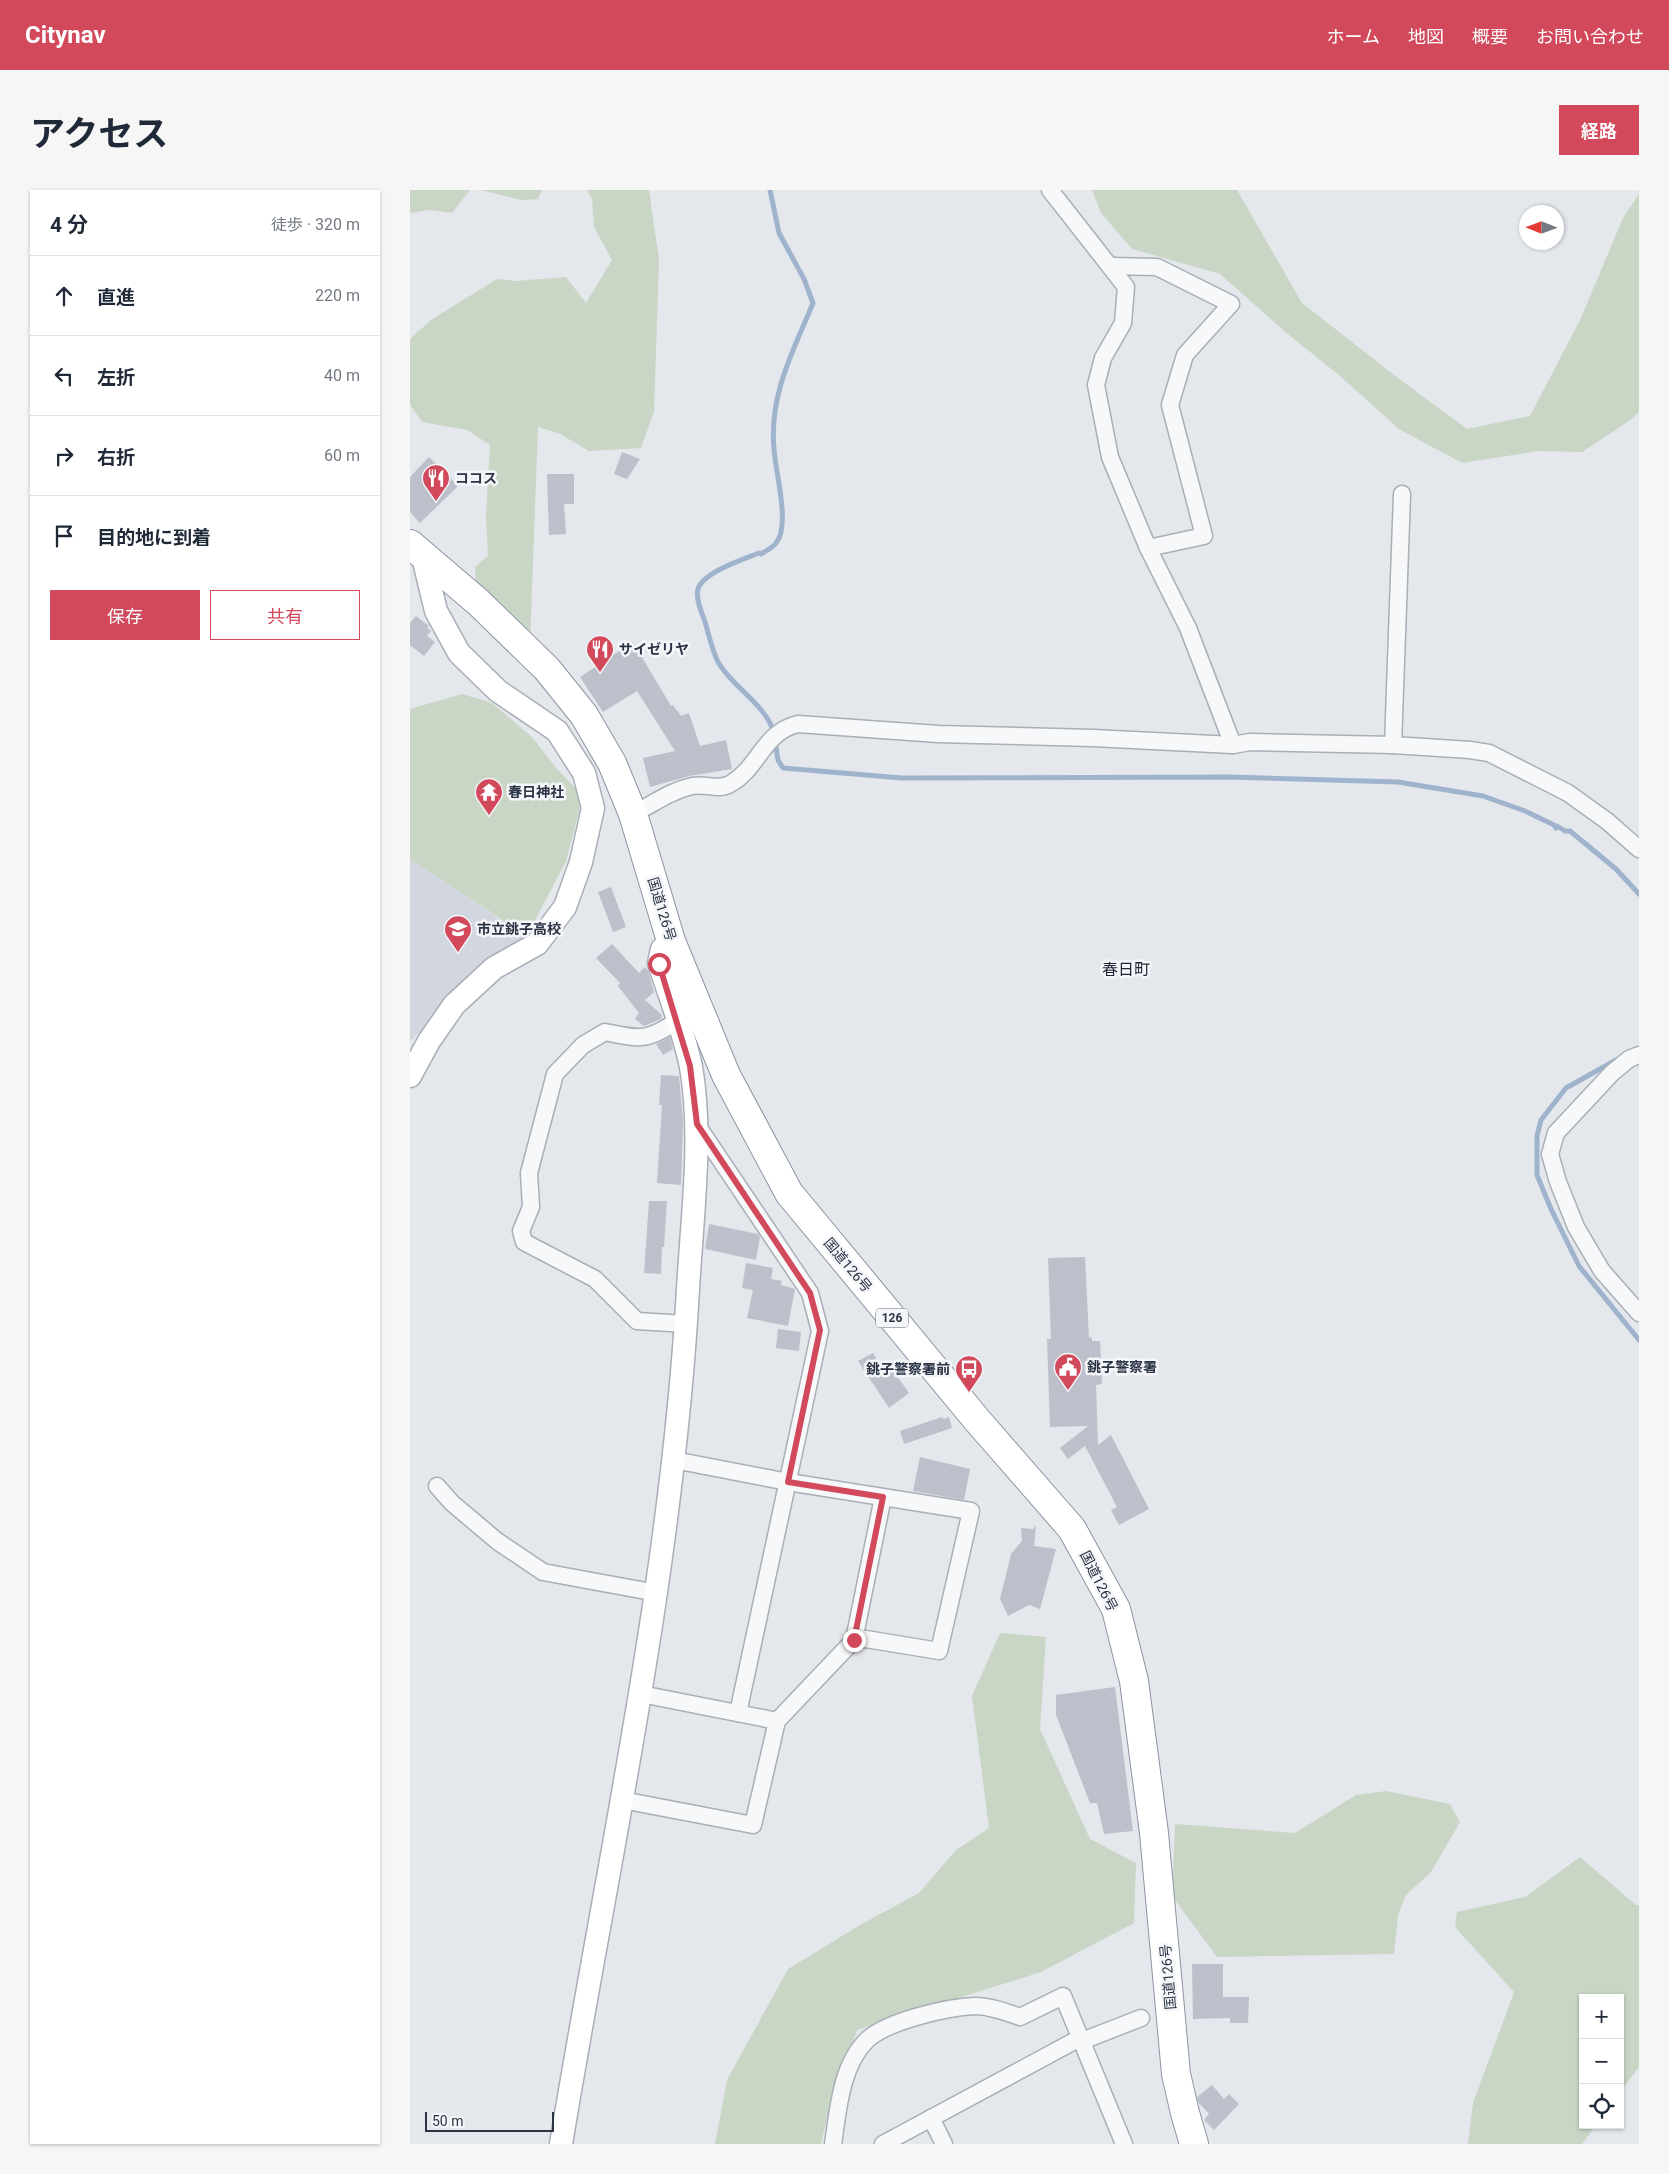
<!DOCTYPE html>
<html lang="ja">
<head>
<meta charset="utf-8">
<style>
  body { margin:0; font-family:Roboto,"Noto Sans JP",sans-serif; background:#f6f6f7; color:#1f2937 }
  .controls { position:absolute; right:15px; bottom:15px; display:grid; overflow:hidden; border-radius:0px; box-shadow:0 1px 4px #0004 }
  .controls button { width:45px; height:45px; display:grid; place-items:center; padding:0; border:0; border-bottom:1px solid #e0e1e3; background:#fff; color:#1f2937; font:25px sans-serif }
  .compass { position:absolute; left:1109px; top:15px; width:45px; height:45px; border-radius:50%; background:#fff; box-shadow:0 1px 4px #0004; rotate:271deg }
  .scale { position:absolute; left:15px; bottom:12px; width:129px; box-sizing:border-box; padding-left:5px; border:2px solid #2b3445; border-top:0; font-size:14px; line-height:18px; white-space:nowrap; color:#2b3445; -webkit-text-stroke:4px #f4f6f9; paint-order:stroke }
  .stop { position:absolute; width:15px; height:15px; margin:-11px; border:4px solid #d1495b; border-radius:50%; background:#fff }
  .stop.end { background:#d1495b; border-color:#fff; box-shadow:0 1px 5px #0008 }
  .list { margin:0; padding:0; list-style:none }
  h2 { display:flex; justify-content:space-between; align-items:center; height:65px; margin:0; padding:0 20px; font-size:21px }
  h2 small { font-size:16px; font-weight:400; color:#747a83 }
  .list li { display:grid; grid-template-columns:32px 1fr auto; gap:15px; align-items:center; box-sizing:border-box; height:80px; padding:0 20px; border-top:1px solid #e0e1e3 }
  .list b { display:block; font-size:19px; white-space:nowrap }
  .list em { font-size:16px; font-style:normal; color:#747a83 }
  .actions { display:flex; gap:10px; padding:15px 20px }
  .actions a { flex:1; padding:11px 0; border:1px solid #d1495b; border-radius:0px; text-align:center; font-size:18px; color:#d1495b }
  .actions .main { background:#d1495b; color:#fff }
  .icon { flex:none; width:28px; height:28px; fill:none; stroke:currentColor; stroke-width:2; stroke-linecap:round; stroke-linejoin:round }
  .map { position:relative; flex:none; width:1229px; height:1954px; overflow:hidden; border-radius:0px }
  header { display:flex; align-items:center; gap:30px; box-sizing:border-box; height:70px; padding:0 25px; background:#d1495b; color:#fff }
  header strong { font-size:24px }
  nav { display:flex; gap:28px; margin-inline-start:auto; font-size:18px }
  .intro { display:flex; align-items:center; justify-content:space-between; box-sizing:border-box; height:120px; padding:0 30px }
  h1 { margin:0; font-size:35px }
  .button { padding:12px 22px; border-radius:0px; background:#d1495b; color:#fff; font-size:18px; font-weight:700 }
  main { display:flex; gap:30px; padding:0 30px }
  aside { flex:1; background:#fff; border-radius:0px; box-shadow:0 1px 4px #0004 }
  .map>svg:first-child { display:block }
  .built { fill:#d2d6de }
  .green { fill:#c9d6c5 }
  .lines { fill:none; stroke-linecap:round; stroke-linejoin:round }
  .stream { stroke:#9fb4cc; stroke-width:5 }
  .building { fill:#bbc0ca }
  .street-casing { stroke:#a9aeb7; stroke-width:19 }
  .secondary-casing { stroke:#a9aeb7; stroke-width:25 }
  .highway-casing { stroke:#8b94a3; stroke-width:30 }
  .street { stroke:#f7f8fa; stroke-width:16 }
  .secondary { stroke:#fff; stroke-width:22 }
  .highway { stroke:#fff; stroke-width:28 }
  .route { stroke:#d1495b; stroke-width:6 }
  .labels { text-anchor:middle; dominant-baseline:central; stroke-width:5; stroke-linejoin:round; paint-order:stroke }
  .shield { fill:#f4f6f9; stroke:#676e7b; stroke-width:1 }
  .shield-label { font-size:12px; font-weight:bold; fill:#2b3445 }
  .poi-label { font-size:14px; font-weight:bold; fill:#2b3445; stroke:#f4f6f9; text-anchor:start }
  .street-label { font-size:14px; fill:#2b3445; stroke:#f4f6f9 }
  .quarter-label { font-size:16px; fill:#1d2536; stroke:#f4f6f9 }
</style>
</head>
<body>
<header>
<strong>Citynav</strong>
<nav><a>ホーム</a><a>地図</a><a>概要</a><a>お問い合わせ</a></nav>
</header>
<div class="intro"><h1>アクセス</h1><a class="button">経路</a></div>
<main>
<aside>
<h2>4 分<small>徒歩 · 320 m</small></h2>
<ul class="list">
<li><svg class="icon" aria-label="ahead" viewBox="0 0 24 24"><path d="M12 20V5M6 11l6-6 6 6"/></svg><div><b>直進</b></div><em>220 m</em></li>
<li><svg class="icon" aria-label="left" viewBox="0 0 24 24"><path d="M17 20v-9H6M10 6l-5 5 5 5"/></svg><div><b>左折</b></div><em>40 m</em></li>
<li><svg class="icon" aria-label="right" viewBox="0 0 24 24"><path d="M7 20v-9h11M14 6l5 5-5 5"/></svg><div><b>右折</b></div><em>60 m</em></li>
<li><svg class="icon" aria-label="arrive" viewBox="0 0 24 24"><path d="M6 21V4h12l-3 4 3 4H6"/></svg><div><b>目的地に到着</b></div></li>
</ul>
<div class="actions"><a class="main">保存</a><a>共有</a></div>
</aside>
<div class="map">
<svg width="1229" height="1954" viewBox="0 0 1229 1954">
  <rect width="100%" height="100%" fill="#e4e7ec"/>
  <polygon class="built" points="0,669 119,748 0,851"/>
  <g class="green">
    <polygon points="0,0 60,0 42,23 19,20 0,23"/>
    <polygon points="71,0 132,0 128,9 111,10"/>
    <polygon points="177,0 239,0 249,70 244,222 231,258 179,261 150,244 128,237 120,454 66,397 65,377 78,366 76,328 80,255 57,240 12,232 0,215 0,149 21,130 87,89 106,91 156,87 176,113 202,70 184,37 182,9"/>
    <polygon points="682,0 827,0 892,113 988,188 1057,239 1120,226 1171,128 1213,28 1229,4 1229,222 1222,229 1172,262 1128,261 1052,273 989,239 930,186 879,145 810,84 722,59 691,23"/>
    <polygon points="52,504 82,513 122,547 147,579 173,606 156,671 117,746 0,669 0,519"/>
    <polygon points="590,1443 636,1447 630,1539 680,1649 726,1673 724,1733 631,1782 447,1840 417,1927 411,1954 305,1954 317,1890 378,1779 450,1735 509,1703 546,1660 579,1638 562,1506"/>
    <polygon points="976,1601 1040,1614 1050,1632 1021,1682 996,1705 988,1725 984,1764 807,1767 762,1706 765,1634 885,1643 946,1605"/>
    <polygon points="1170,1667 1226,1715 1229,1715 1229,1877 1210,1902 1210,1808 1173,1808 1173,1935 1186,1935 1172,1954 1058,1954 1063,1913 1104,1802 1045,1737 1047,1722 1115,1707"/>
  </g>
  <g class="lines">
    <g class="stream">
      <path d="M 360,0 L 369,43 L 394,89 L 403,113 C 383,162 359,204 364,259 C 365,280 381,336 366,353 C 363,358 355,361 351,364 L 349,363 C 334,369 293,382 288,399 C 285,408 292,423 295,432 C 299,445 302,460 308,472 C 322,497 358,516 364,544"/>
      <polyline points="365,552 368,570 373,578 492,588 819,587 988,592 1073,606 1115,621 1144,635 1146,638 1147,636 1155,641 1160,641 1206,679 1229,704"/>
      <polyline points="1206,870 1156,898 1131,930 1127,946 1127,985 1141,1019 1169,1076 1229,1150"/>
    </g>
  </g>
  <g class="building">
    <polygon points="212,262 230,269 217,289 204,284"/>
    <polygon points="19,267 48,296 10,333 0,322 0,287"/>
    <polygon points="137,284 164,284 164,314 154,314 156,344 139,345"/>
    <polygon points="6,426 19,436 17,438 21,441 17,446 25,452 14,466 0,455 0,433"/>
    <polygon points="223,452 261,516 263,515 271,526 279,523 290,556 316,550 322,579 279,586 240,597 233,568 265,561 227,501 193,522 170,487"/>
    <polygon points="201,697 216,737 203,742 188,702"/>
    <polygon points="202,754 229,783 235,777 238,781 244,802 235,810 252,825 251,829 234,836 225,829 229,823 208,796 210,793 186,768"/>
    <polygon points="260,847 263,859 253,865 246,854"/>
    <polygon points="251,885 269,886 273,931 271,995 247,993 252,915 249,915"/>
    <polygon points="239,1011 257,1011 254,1057 252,1057 251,1084 234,1083"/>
    <polygon points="299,1034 348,1044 350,1047 346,1070 295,1059"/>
    <polygon points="675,1067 679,1148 682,1147 682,1151 690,1151 692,1194 686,1195 688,1255 701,1245 739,1319 709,1335 701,1320 707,1317 675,1256 658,1269 650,1258 678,1236 640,1237 637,1149 641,1149 638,1068"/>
    <polygon points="336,1073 363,1078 361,1089 372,1091 371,1095 385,1099 378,1136 337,1128 343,1100 332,1098"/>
    <polygon points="368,1139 391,1142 389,1161 366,1158"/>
    <polygon points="463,1163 474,1184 482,1179 499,1203 479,1218 448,1171"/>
    <polygon points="532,1227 533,1229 539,1227 542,1238 494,1254 490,1241"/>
    <polygon points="510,1267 560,1279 554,1310 503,1301"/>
    <polygon points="626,1335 624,1356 646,1359 630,1419 619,1415 598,1426 590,1409 601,1364 612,1351 611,1338 623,1339"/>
    <polygon points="705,1497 723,1641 694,1644 687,1613 680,1613 646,1525 646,1505"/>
    <polygon points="782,1774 813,1774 813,1807 839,1807 838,1833 820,1833 820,1828 783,1829"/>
    <polygon points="802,1895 814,1909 819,1904 829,1914 804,1940 794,1930 799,1924 788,1912 787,1907"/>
  </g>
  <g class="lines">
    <g class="street-casing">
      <g id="street">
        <polyline points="640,0 716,97 713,133 693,168 686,195 700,267 738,358 778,438 823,555"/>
        <polyline points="700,76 747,77 821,114 775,165 760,215 794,346 738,358"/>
        <polyline points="983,555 992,304"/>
        <path d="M 223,624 C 243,614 260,601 282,596 C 295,593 308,601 320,594 C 349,578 353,542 388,534 L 528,544 L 683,548 L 823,555 L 840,552 L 983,555 L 1060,560 L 1079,563 L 1158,603 L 1197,631 L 1229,659"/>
        <path d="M 268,830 C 237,852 230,849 195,842 L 173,855 L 145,884 L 119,983 L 121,1017 L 111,1041 L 114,1052 L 185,1089 L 227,1131 L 276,1134"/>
        <polyline points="1229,865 1219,869 1202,883 1146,943 1140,964 1148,992 1166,1037 1192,1081 1229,1123"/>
        <polyline points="287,935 400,1103 410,1141 328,1523"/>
        <polyline points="27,1296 42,1313 87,1351 133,1382 247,1403"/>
        <polyline points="444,1450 473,1307"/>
        <polyline points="231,1504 367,1531"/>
        <polyline points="212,1610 343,1635 367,1531 444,1450 456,1449 529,1461 561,1321 378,1292 264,1270"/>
        <polyline points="672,1851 731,1828"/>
        <polyline points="521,1928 534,1954"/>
        <path d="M 423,1954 C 428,1921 431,1875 457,1850 C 477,1831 538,1817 565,1816 C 580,1816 596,1822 610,1827 L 653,1806 L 714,1954"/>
        <polyline points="473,1954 670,1848"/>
      </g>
    </g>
    <g class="secondary-casing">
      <g id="secondary">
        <polyline points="0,886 19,851 44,815 84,778 127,754 155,717 171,672 183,618 174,583 147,541 88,501 49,463 26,421 13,367"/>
        <path d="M 151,1954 C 198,1669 262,1387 278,1099 C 282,1028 293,946 281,877 C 274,842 260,807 249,773 L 252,759 L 261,751"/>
      </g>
    </g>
    <g class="highway-casing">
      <polyline id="highway" points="0,354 68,412 137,479 174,525 202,573 223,624 261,751 316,885 379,1003 567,1230 662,1339 706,1419 724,1491 744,1643 766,1884 775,1923 784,1954"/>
    </g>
    <use href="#street" class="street"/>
    <use href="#secondary" class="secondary"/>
    <use href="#highway" class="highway"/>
  </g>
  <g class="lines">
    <polyline class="route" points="249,774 280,876 287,934 400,1103 410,1140 378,1292 473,1307 444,1450"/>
  </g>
  <defs>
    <g id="restaurant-pin" transform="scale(1.4375)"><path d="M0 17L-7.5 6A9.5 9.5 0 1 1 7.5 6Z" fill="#d1495b" stroke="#f4f6f9"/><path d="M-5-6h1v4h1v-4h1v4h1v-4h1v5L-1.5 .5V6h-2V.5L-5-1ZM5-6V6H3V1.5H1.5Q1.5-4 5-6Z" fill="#fff"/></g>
    <g id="temple-pin" transform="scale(1.4375)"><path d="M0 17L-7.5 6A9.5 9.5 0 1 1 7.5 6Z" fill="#d1495b" stroke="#f4f6f9"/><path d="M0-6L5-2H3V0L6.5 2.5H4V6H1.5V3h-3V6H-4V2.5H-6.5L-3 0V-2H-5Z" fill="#fff"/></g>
    <g id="school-pin" transform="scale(1.4375)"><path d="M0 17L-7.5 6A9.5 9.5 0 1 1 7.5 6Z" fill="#d1495b" stroke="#f4f6f9"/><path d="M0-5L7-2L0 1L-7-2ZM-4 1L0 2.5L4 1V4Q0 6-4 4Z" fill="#fff"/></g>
    <g id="civic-pin" transform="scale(1.4375)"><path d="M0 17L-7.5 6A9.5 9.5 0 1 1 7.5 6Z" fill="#d1495b" stroke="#f4f6f9"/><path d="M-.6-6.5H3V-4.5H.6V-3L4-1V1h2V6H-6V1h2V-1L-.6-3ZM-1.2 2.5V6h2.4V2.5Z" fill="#fff"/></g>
    <g id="bus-pin" transform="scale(1.4375)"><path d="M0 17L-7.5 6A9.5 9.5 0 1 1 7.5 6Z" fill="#d1495b" stroke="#f4f6f9"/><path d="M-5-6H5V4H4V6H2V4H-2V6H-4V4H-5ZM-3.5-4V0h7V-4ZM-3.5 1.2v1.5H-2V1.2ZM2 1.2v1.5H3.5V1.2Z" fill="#fff"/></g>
  </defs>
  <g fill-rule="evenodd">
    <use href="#restaurant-pin" x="26" y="288"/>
    <use href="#restaurant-pin" x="190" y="459"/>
    <use href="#temple-pin" x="79" y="602"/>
    <use href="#school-pin" x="48" y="739"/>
    <use href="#civic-pin" x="658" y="1177"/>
    <use href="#bus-pin" x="559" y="1179"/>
  </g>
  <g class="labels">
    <rect class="shield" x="466" y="1118.5" width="32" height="19" rx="4"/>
    <g class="shield-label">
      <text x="482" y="1128">126</text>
    </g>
    <g class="poi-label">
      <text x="45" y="288">ココス</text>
      <text x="209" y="459">サイゼリヤ</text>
      <text x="98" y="602">春日神社</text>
      <text x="67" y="739">市立銚子高校</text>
      <text x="677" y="1177">銚子警察署</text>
      <text x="540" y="1179" text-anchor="end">銚子警察署前</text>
    </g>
    <g class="street-label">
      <text transform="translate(252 719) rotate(73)">国道126号</text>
      <text transform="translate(438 1075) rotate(50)">国道126号</text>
      <text transform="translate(689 1391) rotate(63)">国道126号</text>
      <text transform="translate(758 1787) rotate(-95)">国道126号</text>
    </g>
    <g class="quarter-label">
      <text x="716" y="779">春日町</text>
    </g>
  </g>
</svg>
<div class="controls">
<button>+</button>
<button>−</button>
<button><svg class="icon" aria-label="locate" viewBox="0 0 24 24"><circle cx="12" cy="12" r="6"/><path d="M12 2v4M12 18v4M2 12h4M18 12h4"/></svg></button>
</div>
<svg class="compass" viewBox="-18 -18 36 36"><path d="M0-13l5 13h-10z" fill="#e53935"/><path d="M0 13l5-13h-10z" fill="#747a83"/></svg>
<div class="scale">50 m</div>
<div class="stop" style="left:249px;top:774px"></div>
<div class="stop end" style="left:444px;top:1450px"></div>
</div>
</main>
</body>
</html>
